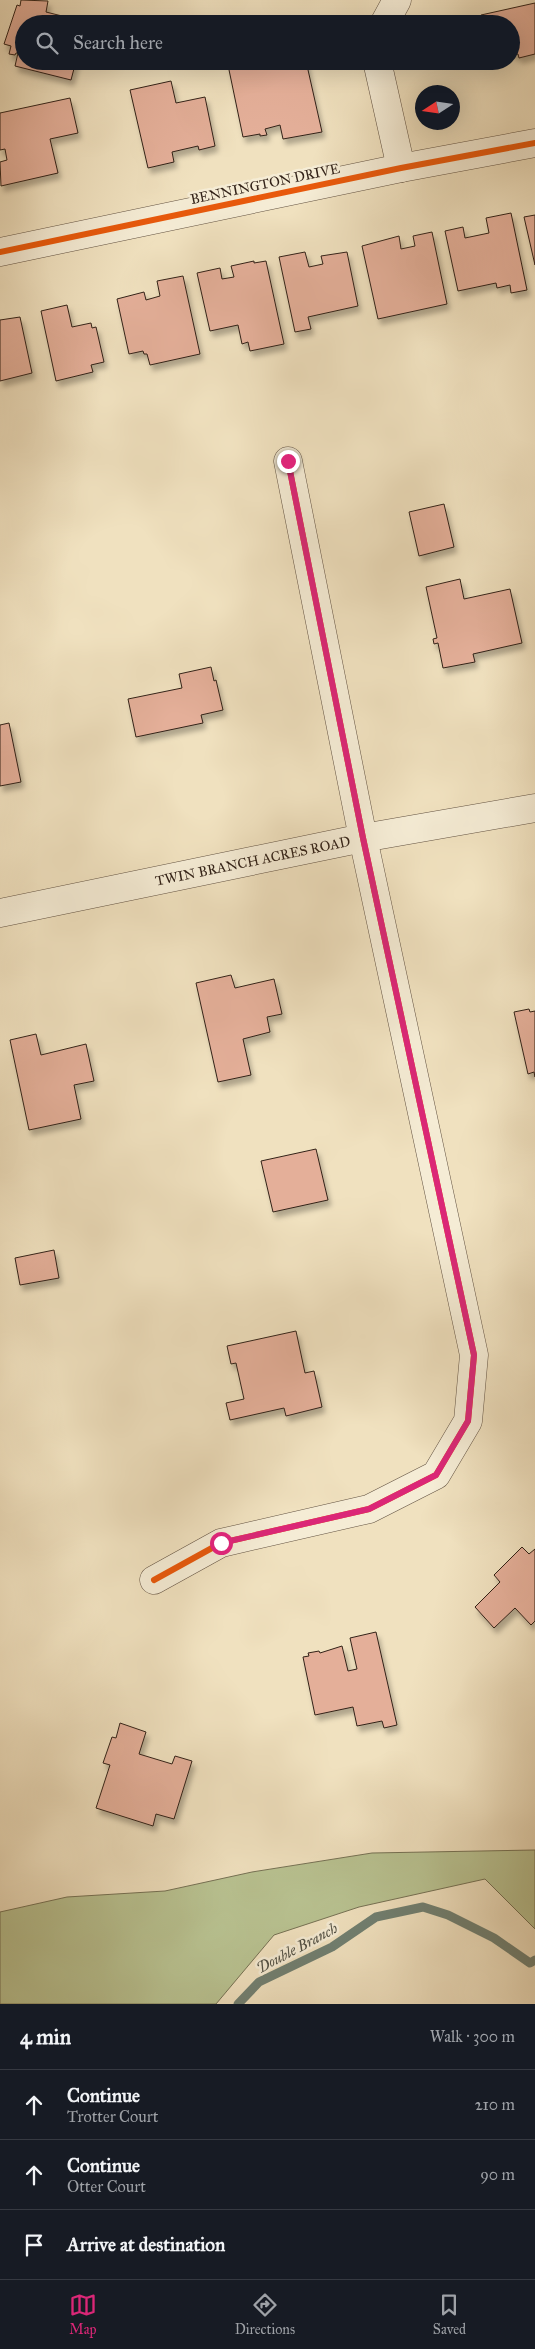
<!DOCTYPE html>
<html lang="en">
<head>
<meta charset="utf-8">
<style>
  body { margin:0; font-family:"IM FELL Great Primer",serif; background:#20242c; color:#f1f3f6 }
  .compass { position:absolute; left:415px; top:85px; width:45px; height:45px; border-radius:50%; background:#171b24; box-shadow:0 5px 20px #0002; rotate:258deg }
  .stop { position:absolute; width:15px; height:15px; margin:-11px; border:4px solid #db2777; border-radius:50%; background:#fff }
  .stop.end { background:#db2777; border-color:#fff; box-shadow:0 1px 5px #0008 }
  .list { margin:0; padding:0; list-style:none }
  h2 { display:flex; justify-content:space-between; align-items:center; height:65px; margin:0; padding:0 20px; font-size:21px }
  h2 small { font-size:16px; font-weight:400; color:#9ea1a6 }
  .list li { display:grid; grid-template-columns:32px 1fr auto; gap:15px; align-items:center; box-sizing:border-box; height:70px; padding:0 20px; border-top:1px solid #363941 }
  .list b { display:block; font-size:19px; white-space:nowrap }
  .list p { margin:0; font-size:16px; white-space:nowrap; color:#9ea1a6 }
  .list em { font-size:16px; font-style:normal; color:#9ea1a6 }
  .icon { flex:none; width:28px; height:28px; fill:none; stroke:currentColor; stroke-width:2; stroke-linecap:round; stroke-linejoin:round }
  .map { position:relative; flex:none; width:535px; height:2004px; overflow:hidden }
  .search { position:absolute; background:#171b24; box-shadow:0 5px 20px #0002; left:15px; right:15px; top:15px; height:55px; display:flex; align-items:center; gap:12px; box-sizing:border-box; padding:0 18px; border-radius:28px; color:#9ea1a6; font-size:19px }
  .sheet { height:275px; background:#171b24 }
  nav { display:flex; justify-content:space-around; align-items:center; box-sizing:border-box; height:70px; border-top:1px solid #363941; background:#171b24; font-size:14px; color:#9ea1a6 }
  nav a { display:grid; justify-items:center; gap:2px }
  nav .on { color:#db2777 }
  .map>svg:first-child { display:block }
  .green { fill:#b9c392; stroke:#767255 }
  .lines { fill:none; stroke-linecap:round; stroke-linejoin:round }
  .stream { stroke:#718072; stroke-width:9 }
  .building { fill:#e4af99; stroke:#322218; filter:url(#shadow) }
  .minor-casing { stroke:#625242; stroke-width:29 }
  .minor { stroke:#f5ecd5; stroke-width:28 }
  .cycleway-casing { stroke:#f5ecd5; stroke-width:9 }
  .cycleway { stroke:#e8590c; stroke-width:6 }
  .route { stroke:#db2777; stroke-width:6 }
  .labels { text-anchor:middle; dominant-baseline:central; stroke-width:5; stroke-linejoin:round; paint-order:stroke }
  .street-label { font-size:14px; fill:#322218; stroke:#f5ecd5 }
  .water-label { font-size:15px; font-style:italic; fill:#525145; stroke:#f5ecd5 }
</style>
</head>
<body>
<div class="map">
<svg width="535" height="2004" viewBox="0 0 535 2004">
  <defs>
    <filter id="shadow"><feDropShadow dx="3" dy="5.5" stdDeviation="2.5" flood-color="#0004"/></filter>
  </defs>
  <rect width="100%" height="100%" fill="#f0e1bf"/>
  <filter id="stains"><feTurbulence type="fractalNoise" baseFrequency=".004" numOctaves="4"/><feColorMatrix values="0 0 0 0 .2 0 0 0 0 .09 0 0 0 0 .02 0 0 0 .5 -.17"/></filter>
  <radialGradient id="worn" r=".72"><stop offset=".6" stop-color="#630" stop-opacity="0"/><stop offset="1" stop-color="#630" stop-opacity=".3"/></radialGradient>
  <polygon class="green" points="535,1850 535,1929 485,1879 359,1907 274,1935 216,2004 0,2004 0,1912 67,1897 165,1891 252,1872 372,1853"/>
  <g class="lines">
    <polyline class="stream" points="238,2004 259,1982 332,1947 376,1917 423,1907 448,1915 494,1938 530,1963 535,1960"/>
  </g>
  <g class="building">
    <polygon points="21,0 48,1 46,12 86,22 24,24 24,61 76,61 71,80 15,66 18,53 16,53 15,55 9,54 11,46 4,44 17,5 20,6"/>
    <polygon points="535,3 535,54 519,58 518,54 513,55 511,48 511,24 484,24 481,15"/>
    <polygon points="244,61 245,64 258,61 306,61 322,132 283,139 280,125 265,129 267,135 260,136 260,134 243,137 228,65"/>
    <polygon points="171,81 176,103 205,97 215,146 199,150 198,146 172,152 174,162 148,168 130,90"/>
    <polygon points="70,98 78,133 50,139 58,173 1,186 0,162 7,160 5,149 0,150 0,113"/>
    <polygon points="511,213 527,290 511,293 510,285 497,288 496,283 458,291 445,231 463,227 465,238 489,233 486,218"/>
    <polygon points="535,215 535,265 524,217"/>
    <polygon points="432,232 447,304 378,319 362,246 399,236 401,249 415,246 413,236"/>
    <polygon points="305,252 309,267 323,264 321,256 347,252 358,306 308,317 311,329 295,332 279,257"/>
    <polygon points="254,261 254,263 266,261 284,344 250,351 248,342 242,344 238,325 210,331 197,273 220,268 222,279 234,277 231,266"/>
    <polygon points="183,276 200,354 150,365 147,354 144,354 143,351 129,354 117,299 144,292 146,300 160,296 157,281"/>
    <polygon points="67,305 72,327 91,323 92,328 96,327 104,362 91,365 93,372 56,381 41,311"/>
    <polygon points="20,317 32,373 0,381 0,320"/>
    <polygon points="444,504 454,547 419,556 409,512"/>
    <polygon points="460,579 464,599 510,589 522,643 473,654 475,662 443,668 438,643 434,644 433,639 437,638 426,587"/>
    <polygon points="211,667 214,681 216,680 223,710 201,715 203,723 136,737 128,699 182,688 179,674"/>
    <polygon points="9,723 21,782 0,786 0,725"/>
    <polygon points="231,975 235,988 274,979 282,1014 267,1017 270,1032 243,1039 251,1075 218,1082 196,983"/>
    <polygon points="529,1009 530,1012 535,1011 535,1077 534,1072 528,1074 514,1012"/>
    <polygon points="36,1034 41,1055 86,1044 94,1081 74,1085 81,1119 29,1130 10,1040"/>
    <polygon points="316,1149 328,1200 273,1212 261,1161"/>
    <polygon points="54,1250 59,1278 20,1285 15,1258"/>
    <polygon points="296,1331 305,1373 314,1371 322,1407 286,1416 284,1408 230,1420 226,1403 244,1399 236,1363 231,1364 227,1346"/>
    <polygon points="522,1547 529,1554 535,1549 535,1621 531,1625 515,1608 494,1628 475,1607 500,1582 494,1575"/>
    <polygon points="376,1632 397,1725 384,1728 382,1721 357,1726 353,1707 315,1715 303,1657 309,1656 308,1653 319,1651 320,1653 342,1646 348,1671 357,1669 350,1638"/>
    <polygon points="120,1723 146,1732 139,1754 172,1764 175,1756 192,1761 174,1819 156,1814 153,1826 96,1808 110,1765 103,1763 112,1737 116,1738"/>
  </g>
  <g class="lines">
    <g class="minor-casing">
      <g id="minor">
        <polyline points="384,24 397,0"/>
        <polyline points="377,61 401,168"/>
        <polyline points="0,252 401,168 535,143"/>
        <path id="s1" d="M 0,913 L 363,838 L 535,808"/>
        <polyline points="154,1580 221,1543 369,1509 436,1475 468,1421 474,1355 363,838 288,461"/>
      </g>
    </g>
    <use href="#minor" class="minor"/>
    <g class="cycleway-casing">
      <g id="cycleway">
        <polyline points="0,252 401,168 535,143"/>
        <polyline points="154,1580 221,1543 369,1509 436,1475 468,1421 474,1355 363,838 288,461"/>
      </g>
    </g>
    <use href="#cycleway" class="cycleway"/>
  </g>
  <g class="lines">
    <polyline class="route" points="221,1543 369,1509 436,1475 468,1421 474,1355 363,838 288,461"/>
  </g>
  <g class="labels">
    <g class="street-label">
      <text transform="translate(265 184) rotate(-12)">BENNINGTON DRIVE</text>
      <text stroke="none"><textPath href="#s1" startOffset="258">TWIN BRANCH ACRES ROAD</textPath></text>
    </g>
    <g class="water-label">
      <text transform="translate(297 1948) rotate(-28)">Double Branch</text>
    </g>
  </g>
  <rect width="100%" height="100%" filter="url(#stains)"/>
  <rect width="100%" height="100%" fill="url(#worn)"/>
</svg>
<svg class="compass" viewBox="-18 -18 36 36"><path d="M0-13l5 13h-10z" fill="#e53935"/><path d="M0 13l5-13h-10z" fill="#9ea1a6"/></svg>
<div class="stop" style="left:221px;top:1543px"></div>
<div class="stop end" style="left:288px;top:461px"></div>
<div class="search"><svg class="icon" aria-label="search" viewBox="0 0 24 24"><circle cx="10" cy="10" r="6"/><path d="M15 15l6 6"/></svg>Search here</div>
</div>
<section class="sheet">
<h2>4 min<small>Walk · 300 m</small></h2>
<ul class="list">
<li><svg class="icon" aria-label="ahead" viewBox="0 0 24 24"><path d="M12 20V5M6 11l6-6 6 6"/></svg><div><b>Continue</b><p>Trotter Court</p></div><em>210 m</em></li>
<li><svg class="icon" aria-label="ahead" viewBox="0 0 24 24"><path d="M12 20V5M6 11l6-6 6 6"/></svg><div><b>Continue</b><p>Otter Court</p></div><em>90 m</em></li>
<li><svg class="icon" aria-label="arrive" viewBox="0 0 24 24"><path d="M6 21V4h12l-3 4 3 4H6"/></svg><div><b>Arrive at destination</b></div></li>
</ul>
</section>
<nav>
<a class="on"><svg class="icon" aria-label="map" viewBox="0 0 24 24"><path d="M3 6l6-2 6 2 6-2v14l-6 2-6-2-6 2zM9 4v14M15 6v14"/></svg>Map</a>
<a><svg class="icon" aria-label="directions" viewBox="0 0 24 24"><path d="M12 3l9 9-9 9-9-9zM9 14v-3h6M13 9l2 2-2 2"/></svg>Directions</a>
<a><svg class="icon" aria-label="saved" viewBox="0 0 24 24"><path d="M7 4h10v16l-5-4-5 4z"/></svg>Saved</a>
</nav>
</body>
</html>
